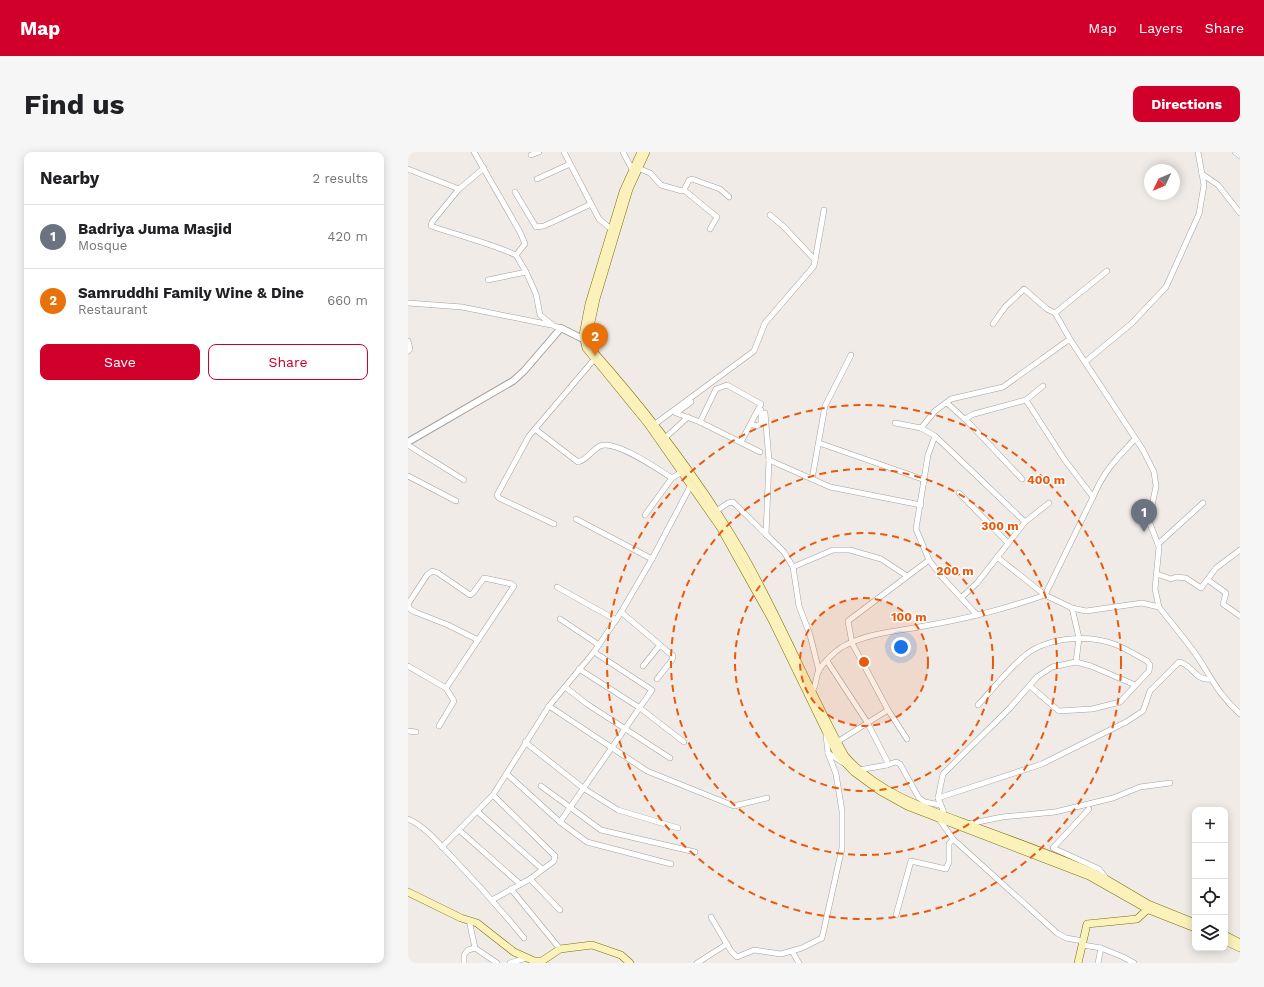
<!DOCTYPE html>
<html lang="en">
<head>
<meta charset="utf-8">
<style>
  body { margin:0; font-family:"Work Sans",sans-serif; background:#f6f6f6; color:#202124 }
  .controls { position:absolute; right:12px; bottom:12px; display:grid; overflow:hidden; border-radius:8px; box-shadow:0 2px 10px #0003 }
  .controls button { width:36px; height:36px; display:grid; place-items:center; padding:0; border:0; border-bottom:1px solid #e0e0e0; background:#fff; color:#202124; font:20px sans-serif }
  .compass { position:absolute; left:736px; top:12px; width:36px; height:36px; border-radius:50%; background:#fff; box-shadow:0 2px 10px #0003; rotate:226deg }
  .you { position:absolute; left:493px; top:495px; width:14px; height:14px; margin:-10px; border:3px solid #fff; border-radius:50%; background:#1a73e8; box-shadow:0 0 0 6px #1a73e833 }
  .badge { display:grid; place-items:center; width:26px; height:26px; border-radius:50%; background:#d0002b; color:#fff; font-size:13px; font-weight:700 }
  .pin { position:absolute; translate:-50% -33px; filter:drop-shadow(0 1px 2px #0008) }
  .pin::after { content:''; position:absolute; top:21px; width:14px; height:12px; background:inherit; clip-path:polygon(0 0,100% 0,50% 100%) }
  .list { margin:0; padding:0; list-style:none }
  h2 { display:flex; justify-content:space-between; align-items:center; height:52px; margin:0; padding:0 16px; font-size:17px }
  h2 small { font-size:13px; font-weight:400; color:#757577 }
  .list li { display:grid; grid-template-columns:26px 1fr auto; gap:12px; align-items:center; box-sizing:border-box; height:64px; padding:0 16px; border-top:1px solid #e0e0e0 }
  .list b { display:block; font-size:15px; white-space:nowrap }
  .list p { margin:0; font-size:13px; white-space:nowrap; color:#757577 }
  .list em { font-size:13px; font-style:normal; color:#757577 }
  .actions { display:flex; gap:8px; padding:12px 16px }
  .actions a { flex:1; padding:9px 0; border:1px solid #d0002b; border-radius:8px; text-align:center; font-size:14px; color:#d0002b }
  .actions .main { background:#d0002b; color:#fff }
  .icon { flex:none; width:22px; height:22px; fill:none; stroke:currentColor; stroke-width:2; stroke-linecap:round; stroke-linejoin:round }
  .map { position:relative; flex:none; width:832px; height:811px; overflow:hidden; border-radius:8px }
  header { display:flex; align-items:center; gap:24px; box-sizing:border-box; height:56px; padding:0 20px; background:#d0002b; color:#fff }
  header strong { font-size:19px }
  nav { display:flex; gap:22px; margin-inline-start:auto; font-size:14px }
  .intro { display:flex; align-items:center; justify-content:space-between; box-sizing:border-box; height:96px; padding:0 24px }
  h1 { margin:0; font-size:28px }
  .button { padding:10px 18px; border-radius:8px; background:#d0002b; color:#fff; font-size:14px; font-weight:700 }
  main { display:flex; gap:24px; padding:0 24px }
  aside { flex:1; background:#fff; border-radius:8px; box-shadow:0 2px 10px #0003 }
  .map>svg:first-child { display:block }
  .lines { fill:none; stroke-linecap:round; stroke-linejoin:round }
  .minor-casing { stroke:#a1a1a1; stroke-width:6 }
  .tertiary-casing { stroke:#a1a1a1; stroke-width:8 }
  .secondary-casing { stroke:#7b7003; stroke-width:8 }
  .minor { stroke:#fff; stroke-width:5 }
  .tertiary { stroke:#fff; stroke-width:6 }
  .secondary { stroke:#fbf1bb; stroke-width:7 }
  .ring { fill:none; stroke:#e8590c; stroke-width:2; stroke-dasharray:7 5 }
  .centre { fill:#e8590c; stroke:#fff; stroke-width:2 }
  .ring-label { font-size:12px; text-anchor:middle; font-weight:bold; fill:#e8590c; stroke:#fff; stroke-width:3; stroke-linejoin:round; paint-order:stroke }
</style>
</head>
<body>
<header>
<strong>Map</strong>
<nav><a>Map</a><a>Layers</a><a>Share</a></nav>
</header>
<div class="intro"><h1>Find us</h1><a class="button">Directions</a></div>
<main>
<aside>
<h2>Nearby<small>2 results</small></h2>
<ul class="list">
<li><span class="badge" style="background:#6b7280">1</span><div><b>Badriya Juma Masjid</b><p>Mosque</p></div><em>420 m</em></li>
<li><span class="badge" style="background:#e8710a">2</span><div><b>Samruddhi Family Wine &amp; Dine</b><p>Restaurant</p></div><em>660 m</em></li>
</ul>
<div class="actions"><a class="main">Save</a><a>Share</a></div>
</aside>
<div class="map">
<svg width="832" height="811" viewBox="0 0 832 811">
  <rect width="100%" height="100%" fill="#f1ebe7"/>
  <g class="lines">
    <g class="minor-casing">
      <g id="minor">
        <polyline points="66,0 112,80 117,92 108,103 118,120 128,142 132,163 146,174 153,176"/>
        <polyline points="156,0 191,67 203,77"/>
        <polyline points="215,0 224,17"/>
        <polyline points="827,0 832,4"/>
        <polyline points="123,3 131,0"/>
        <path d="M 76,16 L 51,37 L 24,70 L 23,74 C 52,84 81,91 108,103"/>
        <polyline points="230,16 242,21 253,33 274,39 276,38 281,28 284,27 312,37 321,45"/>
        <polyline points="0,17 51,37"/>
        <polyline points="794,22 810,33 832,61"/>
        <polyline points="129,27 162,12"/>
        <polyline points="276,38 309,65 302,77"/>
        <polyline points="107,40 128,75 136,74 183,52"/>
        <polyline points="362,63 376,75 407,108"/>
        <polyline points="80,128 118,120"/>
        <polyline points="0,151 54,155 143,173"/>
        <polyline points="647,161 663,189"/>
        <polyline points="585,172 597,155 616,137 639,157 647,161 699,119"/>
        <polyline points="0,189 2,197 0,199"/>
        <polyline points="677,210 724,171 758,135 791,62 796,33 790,0"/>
        <polyline points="283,250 268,261 292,270 352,300"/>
        <polyline points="539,251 560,270 614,327"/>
        <polyline points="357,261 361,308 358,383"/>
        <polyline points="557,267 566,262 618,248 635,234"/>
        <polyline points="292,270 308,237 319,233 353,252 333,290"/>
        <polyline points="487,271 513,276 527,284 617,370"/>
        <polyline points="247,272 346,199 357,171 406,114 416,58"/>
        <polyline points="343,272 348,274 353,272 353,258"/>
        <polyline points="513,276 527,259 543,247 595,235 659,189 663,189 735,298 746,320 748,334 741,369 751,395 747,437 751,455"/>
        <path d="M 127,277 L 170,310 C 180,307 184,298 192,294 C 207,287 251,318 264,326 L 274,320"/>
        <polyline points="527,284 520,303 508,377 521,408 534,425 569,463"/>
        <polyline points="257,286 280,265"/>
        <polyline points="411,291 517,328"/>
        <polyline points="0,293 56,328"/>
        <polyline points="361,308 422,335 513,353"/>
        <polyline points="0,324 48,349"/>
        <polyline points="404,327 417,254 443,203"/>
        <polyline points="551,341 600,391"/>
        <path d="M 685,345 C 696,319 708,307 727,287"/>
        <polyline points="308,359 320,351 325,350 376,400 385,415 391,454 402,483 411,519"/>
        <polyline points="237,363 264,326"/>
        <polyline points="168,367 244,407"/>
        <polyline points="146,372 91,346 89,343 121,284 189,204"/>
        <polyline points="750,392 795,351"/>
        <polyline points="589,405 637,443 685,345 656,307 618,248"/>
        <polyline points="385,415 425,398 442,398 473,407 499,424"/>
        <polyline points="749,422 763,427 768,425 778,426 793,436 808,416 832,398"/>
        <polyline points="800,428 818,441 815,452 832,464"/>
        <polyline points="149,435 208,468"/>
        <polyline points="554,445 569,431 617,370 641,351"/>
        <polyline points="0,452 19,423 24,419 30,421 62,443 65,441 76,426 104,432 106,434 38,536 0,514"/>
        <polyline points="0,453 2,457 7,460 40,473 70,488"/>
        <polyline points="213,460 265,504 264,508 249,527"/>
        <polyline points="152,467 191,493"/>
        <polyline points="419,509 459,570 479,609 479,613 451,618"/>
        <polyline points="668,510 683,514 727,533"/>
        <polyline points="235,514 252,493"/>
        <polyline points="171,517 232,556 276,590"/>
        <polyline points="157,535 179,552 262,606"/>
        <path d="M 403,541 C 409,535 407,525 411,518 C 416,510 426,500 434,495 C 461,480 493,479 522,473 C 561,466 600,456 637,443 L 664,456 L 678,459 L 734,451 L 751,455 C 764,472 779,489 791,507 C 805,529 812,544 832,562"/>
        <path d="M 570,553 C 585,537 598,520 614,506 C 636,485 679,482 706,492 C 717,496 728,503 739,509 L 742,513 L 741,519 L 712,550 L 684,557 L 651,559 L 622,534"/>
        <polyline points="141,554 239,619 326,654 359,646"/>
        <polyline points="31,574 46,549 38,536"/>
        <polyline points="0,579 8,580"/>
        <polyline points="499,587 480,558 444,491 440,469 521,408"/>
        <polyline points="117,590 175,636 210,658 270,676"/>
        <polyline points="429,590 480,558"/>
        <polyline points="420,601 437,612"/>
        <polyline points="479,613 488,610 492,612 511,646 517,650 532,653"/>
        <polyline points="99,622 152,670 179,690 263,712"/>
        <polyline points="133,634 193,678 287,700"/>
        <path d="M 530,646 L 634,612 L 718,570 L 735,559 L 742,539 L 771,510 C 784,512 787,529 802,527"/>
        <polyline points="681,657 645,696 691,717 699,727"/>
        <polyline points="70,660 134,717"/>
        <polyline points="536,663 535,658 530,646 535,622 602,556 629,525 644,515 668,510 671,486 664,456"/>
        <path d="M 0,667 C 17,674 31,692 44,705 C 69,731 93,758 116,786"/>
        <polyline points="531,667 545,687 649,781 658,786 675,789"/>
        <polyline points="152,670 244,538 186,500"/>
        <polyline points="560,672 594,665 647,660 705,646 732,635 762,631"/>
        <polyline points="51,678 112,732"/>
        <polyline points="34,695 85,643 141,554 186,500 212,462 244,407 283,333"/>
        <polyline points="122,727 152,758"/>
        <polyline points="103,737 152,797"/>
        <polyline points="84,748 122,727 146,709 147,704 85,643"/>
        <polyline points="488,763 503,709 538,717 541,710 541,692 545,687"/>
        <polyline points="303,765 323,799 329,805 346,798 373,802 394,796 414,786 434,696 434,659 428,622 420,601 418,583"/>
        <polyline points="61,768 67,796 89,811"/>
        <polyline points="675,793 693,796 690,811"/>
        <polyline points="693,796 715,805 726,811"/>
        <polyline points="384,799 391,811"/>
        <polyline points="56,811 56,803 60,798 67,796"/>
        <polyline points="102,811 118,806"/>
        <polyline points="289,811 319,792"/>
      </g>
    </g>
    <g class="tertiary-casing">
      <polyline id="tertiary" points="0,290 105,229 116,219 153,176 175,187 179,187"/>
    </g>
    <g class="secondary-casing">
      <g id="secondary">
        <polyline points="233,0 215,40 181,152 175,183 178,196 240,272 312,375 364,468 429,602 446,620 472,639 499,654 681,724 741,758 787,776"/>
        <path d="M 238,0 L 221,37 L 188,147 L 180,184 L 184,198 C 241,262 293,330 336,404 C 373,469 401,539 437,604 C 471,643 525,659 573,677 C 606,689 639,701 672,715 L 691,723 L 740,752 L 787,771"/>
        <polyline points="0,740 53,766 69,771 106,800 126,809 134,809 152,797 184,793 213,803 222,811"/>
        <polyline points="817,783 832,791"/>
        <polyline points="817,789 832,796"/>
        <polyline points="670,811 679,772 729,767 742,755"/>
      </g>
    </g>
    <use href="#minor" class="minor"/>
    <use href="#tertiary" class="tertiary"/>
    <use href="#secondary" class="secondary"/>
  </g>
  <circle cx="456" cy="510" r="64" fill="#e8590c" fill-opacity=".12"/>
  <g class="ring">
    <circle cx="456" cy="510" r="64"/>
    <circle cx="456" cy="510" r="129"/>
    <circle cx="456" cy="510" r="193"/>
    <circle cx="456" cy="510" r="257"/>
  </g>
  <circle cx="456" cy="510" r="6" class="centre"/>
  <g class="ring-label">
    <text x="638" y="332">400 m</text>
    <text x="592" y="378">300 m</text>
    <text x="547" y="423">200 m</text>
    <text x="501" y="469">100 m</text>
  </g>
</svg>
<div class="controls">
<button>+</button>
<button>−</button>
<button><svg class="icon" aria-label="locate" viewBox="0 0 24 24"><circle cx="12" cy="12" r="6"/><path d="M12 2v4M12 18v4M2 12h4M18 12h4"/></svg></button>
<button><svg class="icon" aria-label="layers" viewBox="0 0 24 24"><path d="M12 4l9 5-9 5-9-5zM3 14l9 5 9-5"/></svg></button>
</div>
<svg class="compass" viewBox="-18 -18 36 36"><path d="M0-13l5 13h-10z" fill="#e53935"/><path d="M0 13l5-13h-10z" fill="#757577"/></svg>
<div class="you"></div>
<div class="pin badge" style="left:736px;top:380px;background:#6b7280">1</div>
<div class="pin badge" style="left:187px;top:204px;background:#e8710a">2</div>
</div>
</main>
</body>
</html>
